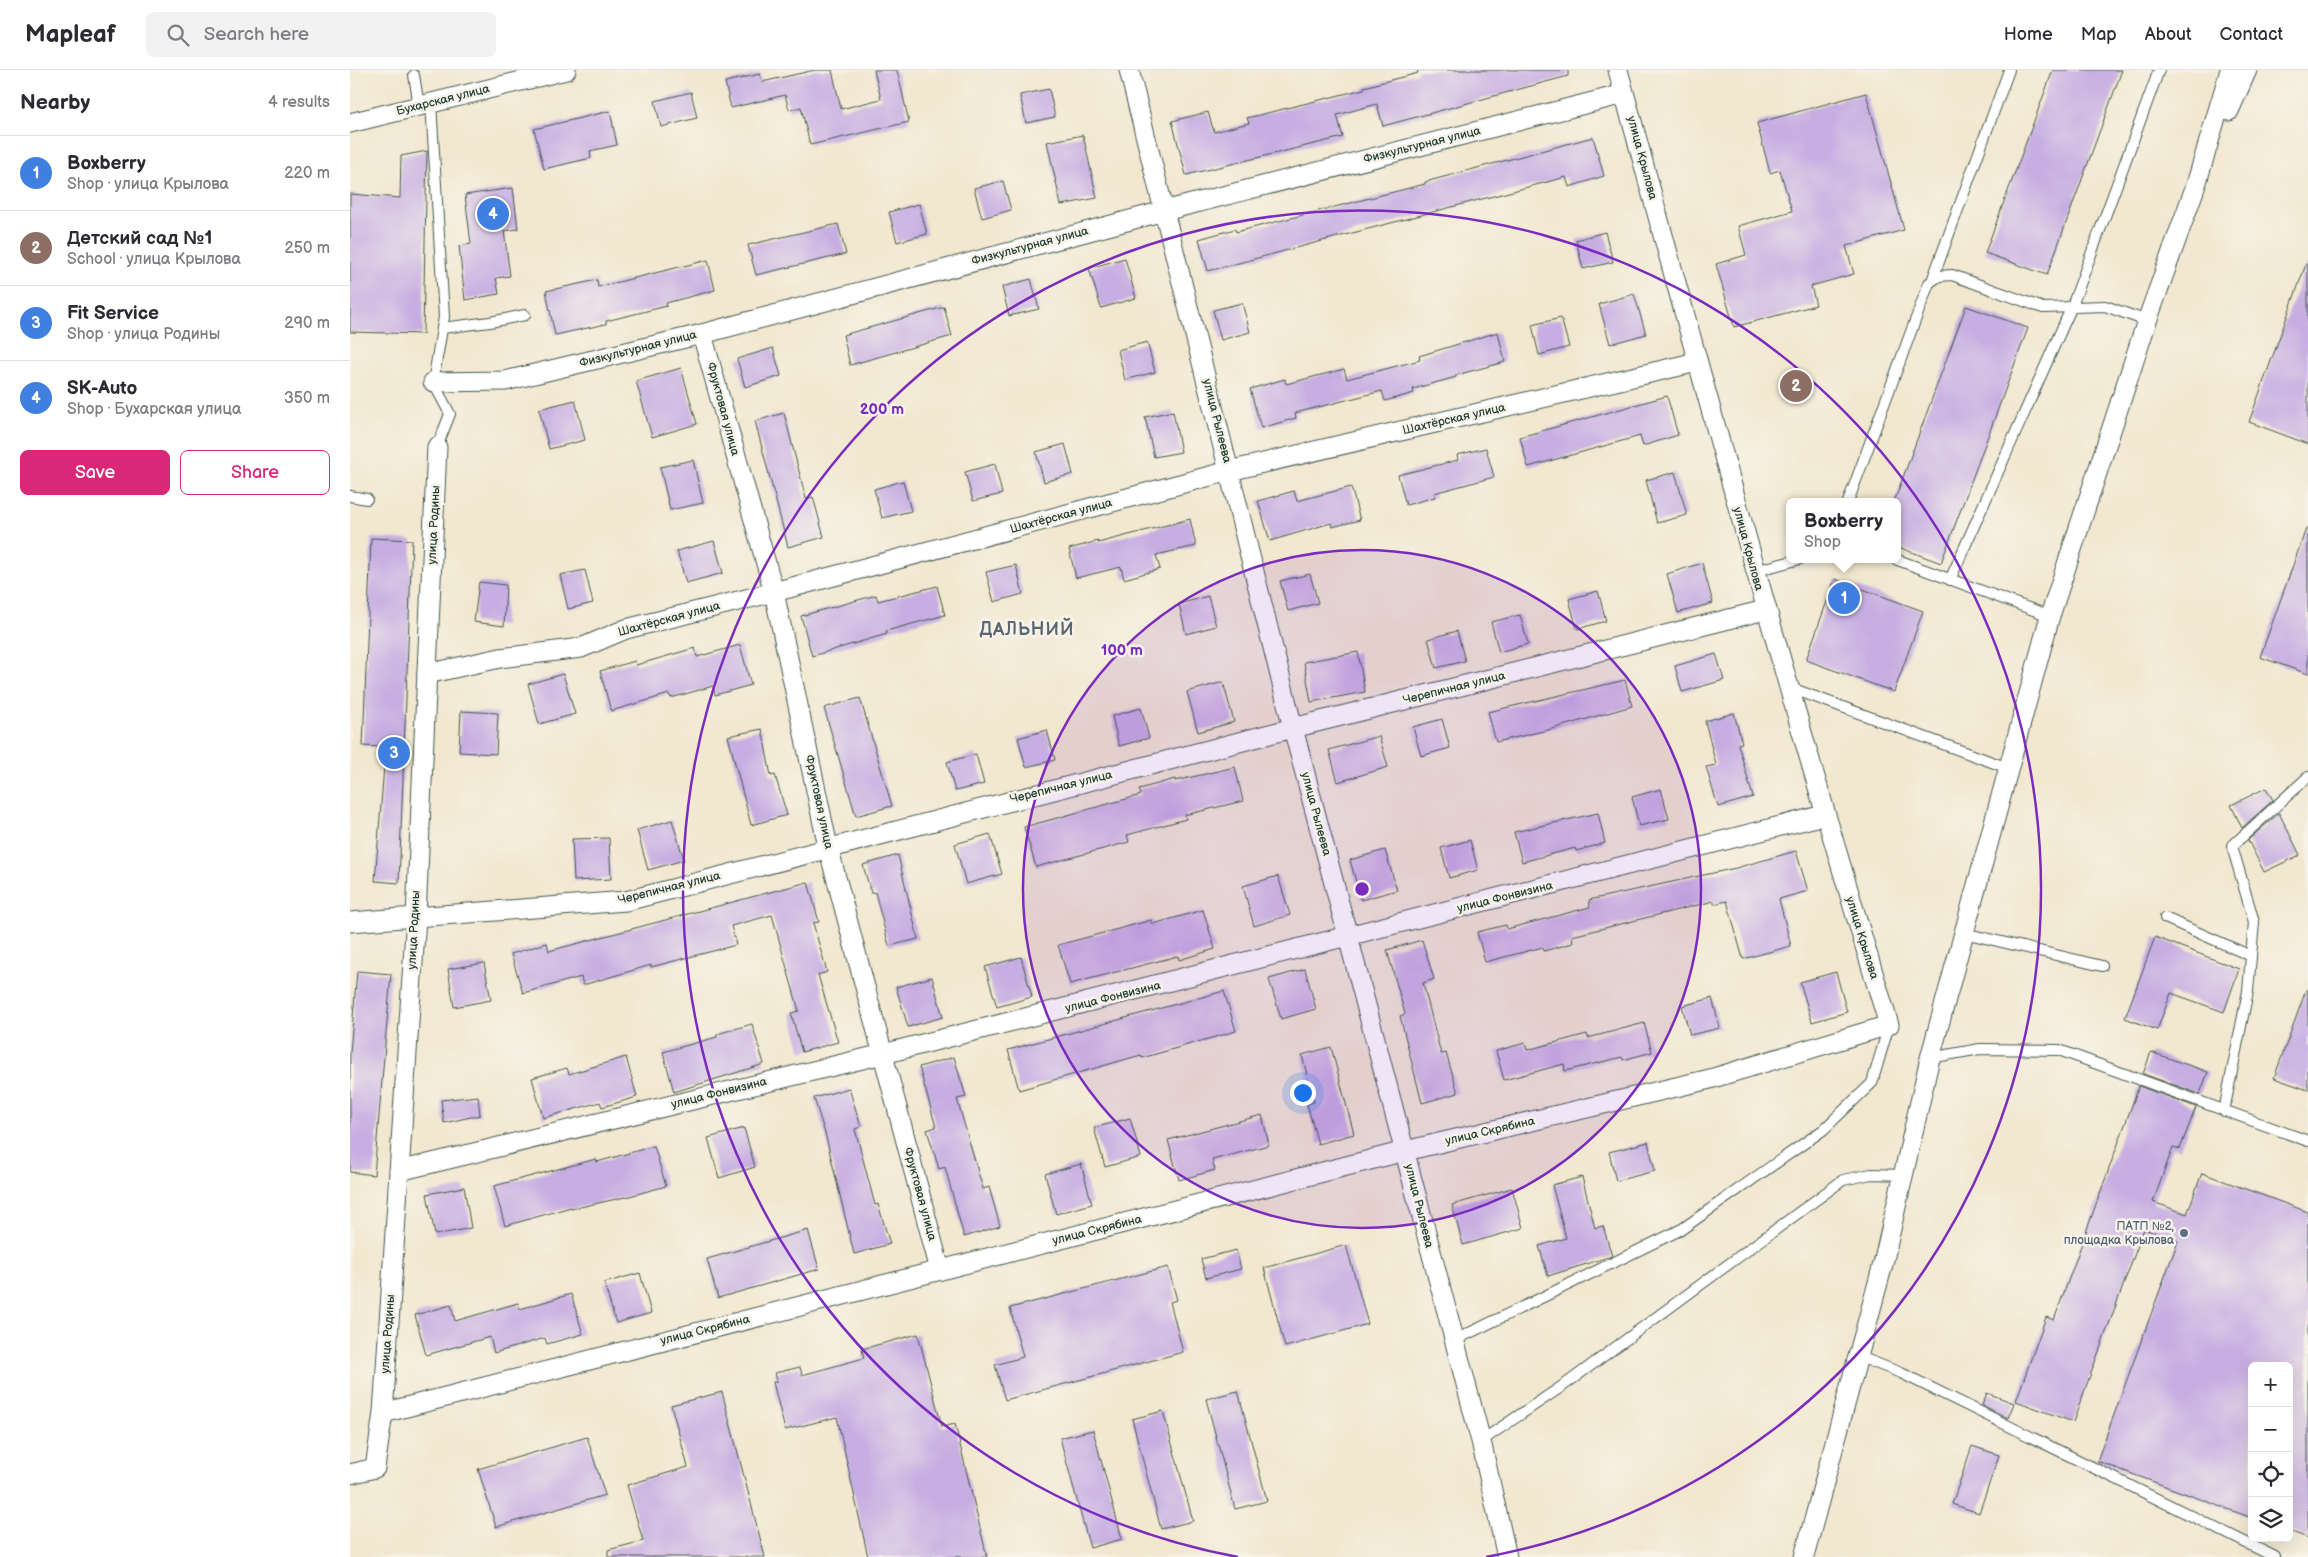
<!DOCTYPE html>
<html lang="en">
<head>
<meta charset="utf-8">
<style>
  body { margin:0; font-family:"Balsamiq Sans",sans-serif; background:#f2f2f3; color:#2b2b33 }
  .controls { position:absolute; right:15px; bottom:15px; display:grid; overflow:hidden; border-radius:8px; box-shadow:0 5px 20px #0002 }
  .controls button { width:45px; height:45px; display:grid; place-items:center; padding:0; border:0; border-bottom:1px solid #e1e1e2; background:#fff; color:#2b2b33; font:25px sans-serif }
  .you { position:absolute; left:952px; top:1022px; width:18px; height:18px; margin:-12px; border:4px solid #fff; border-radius:50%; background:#1a73e8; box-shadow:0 0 0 8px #1a73e833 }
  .badge { display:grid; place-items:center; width:32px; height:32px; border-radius:50%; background:#db2777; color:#fff; font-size:16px; font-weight:700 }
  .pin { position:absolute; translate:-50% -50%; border:2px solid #fff; box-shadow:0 1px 5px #0006 }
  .popup { position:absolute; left:1436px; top:428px; width:115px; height:65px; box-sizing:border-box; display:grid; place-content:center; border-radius:8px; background:#fff; filter:drop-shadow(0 1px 4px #0005); font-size:16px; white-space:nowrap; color:#7c7c81 }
  .popup b { font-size:19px; color:#2b2b33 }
  .popup::after { content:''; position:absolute; left:50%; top:100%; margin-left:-10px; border:10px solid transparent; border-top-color:#fff }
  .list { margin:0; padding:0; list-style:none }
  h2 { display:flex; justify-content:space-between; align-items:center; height:65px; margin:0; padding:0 20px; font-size:21px }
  h2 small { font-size:16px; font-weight:400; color:#7c7c81 }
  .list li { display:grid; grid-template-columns:32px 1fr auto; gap:15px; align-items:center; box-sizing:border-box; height:75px; padding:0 20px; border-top:1px solid #e1e1e2 }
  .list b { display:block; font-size:19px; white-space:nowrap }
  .list p { margin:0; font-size:16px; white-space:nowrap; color:#7c7c81 }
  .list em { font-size:16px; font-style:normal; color:#7c7c81 }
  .actions { display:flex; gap:10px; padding:15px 20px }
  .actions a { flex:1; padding:11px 0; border:1px solid #db2777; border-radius:8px; text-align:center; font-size:18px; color:#db2777 }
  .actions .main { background:#db2777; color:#fff }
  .icon { flex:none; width:28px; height:28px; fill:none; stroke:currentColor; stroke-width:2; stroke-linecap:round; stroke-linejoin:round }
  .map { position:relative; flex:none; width:1958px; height:1487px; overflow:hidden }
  header { display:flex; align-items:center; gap:30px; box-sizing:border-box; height:70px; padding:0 25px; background:#fff; border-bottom:1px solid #e1e1e2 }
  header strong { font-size:24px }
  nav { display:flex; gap:28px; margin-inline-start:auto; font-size:18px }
  .search { width:350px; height:45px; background:#f2f2f3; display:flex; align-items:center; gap:12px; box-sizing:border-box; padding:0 18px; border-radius:8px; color:#7c7c81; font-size:19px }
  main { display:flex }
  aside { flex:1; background:#fff }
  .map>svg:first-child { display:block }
  .building { fill:#c7aee2 }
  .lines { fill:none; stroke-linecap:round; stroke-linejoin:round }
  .lane-casing { stroke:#3f564b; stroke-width:12 }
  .street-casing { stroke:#3f564b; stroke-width:21 }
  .lane { stroke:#fff; stroke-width:10 }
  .street { stroke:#fff; stroke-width:19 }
  .ring { fill:none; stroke:#7b2cbf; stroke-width:2.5 }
  .service-dot { fill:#5c6f8a; stroke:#f7f3e8; stroke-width:2 }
  .labels { text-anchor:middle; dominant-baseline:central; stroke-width:5; stroke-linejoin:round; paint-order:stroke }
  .street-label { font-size:12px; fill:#1f3d34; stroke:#f7f3e8 }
  .service-label { font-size:12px; fill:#4e5e75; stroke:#f7f3e8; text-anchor:end }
  .district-label { font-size:18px; font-weight:bold; letter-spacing:1px; fill:#5a6571; stroke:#f7f3e8 }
  .centre { fill:#7b2cbf; stroke:#f7f3e8; stroke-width:2.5 }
  .ring-label { font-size:15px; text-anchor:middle; font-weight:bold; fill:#7b2cbf; stroke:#f7f3e8; stroke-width:5; stroke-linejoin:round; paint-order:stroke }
</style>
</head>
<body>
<header>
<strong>Mapleaf</strong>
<div class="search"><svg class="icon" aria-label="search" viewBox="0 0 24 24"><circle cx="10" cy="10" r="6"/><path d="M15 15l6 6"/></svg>Search here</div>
<nav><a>Home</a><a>Map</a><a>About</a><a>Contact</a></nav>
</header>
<main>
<aside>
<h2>Nearby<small>4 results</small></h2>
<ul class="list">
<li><span class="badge" style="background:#3f7fe0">1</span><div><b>Boxberry</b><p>Shop · улица Крылова</p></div><em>220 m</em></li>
<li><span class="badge" style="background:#8d6e63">2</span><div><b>Детский сад №1</b><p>School · улица Крылова</p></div><em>250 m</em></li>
<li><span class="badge" style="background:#3f7fe0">3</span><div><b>Fit Service</b><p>Shop · улица Родины</p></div><em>290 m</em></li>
<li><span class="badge" style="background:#3f7fe0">4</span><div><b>SK-Auto</b><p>Shop · Бухарская улица</p></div><em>350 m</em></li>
</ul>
<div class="actions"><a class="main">Save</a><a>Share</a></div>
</aside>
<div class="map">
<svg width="1958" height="1487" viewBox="0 0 1958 1487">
  <rect width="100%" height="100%" fill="#f7f3e8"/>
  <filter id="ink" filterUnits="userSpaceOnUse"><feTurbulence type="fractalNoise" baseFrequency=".02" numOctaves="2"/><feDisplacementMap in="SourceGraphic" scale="10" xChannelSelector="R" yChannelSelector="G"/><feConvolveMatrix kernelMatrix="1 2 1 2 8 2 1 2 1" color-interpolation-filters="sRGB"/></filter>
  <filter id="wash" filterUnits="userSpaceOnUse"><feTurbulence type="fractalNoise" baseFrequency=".0096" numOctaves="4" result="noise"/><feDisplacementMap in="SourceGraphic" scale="20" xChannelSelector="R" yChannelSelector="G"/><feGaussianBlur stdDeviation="1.12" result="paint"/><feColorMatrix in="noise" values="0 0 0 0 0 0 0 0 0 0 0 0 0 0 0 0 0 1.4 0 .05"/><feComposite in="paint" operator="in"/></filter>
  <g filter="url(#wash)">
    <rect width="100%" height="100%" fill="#f2e7cf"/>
    <g id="blocks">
      <g class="building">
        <polygon points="465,0 482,0 491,39 531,29 524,0 547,0 559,52 460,75 451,37 439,40 435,25 381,38 375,12 410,4 412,12"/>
        <polygon points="1067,0 1218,0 1218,6 1033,56 1027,34 987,45 993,67 836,105 822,51 858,42 864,62 899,53 897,48 1014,19 1014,17 1068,3"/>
        <polygon points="1703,0 1772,0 1697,205 1635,183"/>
        <polygon points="699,19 705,47 676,53 670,25"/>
        <polygon points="341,22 347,48 311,57 305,31"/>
        <polygon points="1516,23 1554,160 1496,176 1504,204 1461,216 1466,235 1384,257 1366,194 1396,185 1388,156 1442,141 1430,100 1420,103 1407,53"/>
        <polygon points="260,41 267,75 240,81 241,88 194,99 184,59"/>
        <polygon points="733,65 747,128 711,135 697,72"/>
        <polygon points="1243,67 1254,106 1219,117 1216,107 858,201 849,169 885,159 886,162 1075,114 1075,112"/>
        <polygon points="77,81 73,264 0,262 0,124 50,128 51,86"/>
        <polygon points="653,111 661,140 632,148 624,118"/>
        <polygon points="163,118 168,159 154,161 160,206 146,208 149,224 115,230 109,176 121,174 115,125"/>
        <polygon points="569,134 577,164 547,172 539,142"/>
        <polygon points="488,154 496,184 406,205 398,175"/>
        <polygon points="1255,162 1263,192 1233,199 1226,170"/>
        <polygon points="775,188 786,228 751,238 739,198"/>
        <polygon points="358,190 365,220 316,233 317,236 256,251 256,254 205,265 196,221 247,210 248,217"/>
        <polygon points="1956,194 1958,194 1958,374 1899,352"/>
        <polygon points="681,209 689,239 659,246 652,217"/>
        <polygon points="1284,224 1296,264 1260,274 1249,234"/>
        <polygon points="892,233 900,262 871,270 863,240"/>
        <polygon points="1616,236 1678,258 1591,493 1548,477 1548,432 1544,432"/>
        <polygon points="594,237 602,266 500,295 493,265"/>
        <polygon points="1211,248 1219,277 1189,285 1182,255"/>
        <polygon points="1148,262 1155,292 1106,305 1106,307 1063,319 1064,323 1035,331 1032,321 945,343 946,348 911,358 900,319 935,309 936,314 994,299 997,309 1070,290 1069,286"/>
        <polygon points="797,272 805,302 775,310 768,280"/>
        <polygon points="423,278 431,306 395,317 387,289"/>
        <polygon points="331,298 347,354 302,367 286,311"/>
        <polygon points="1317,326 1328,365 1293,376 1290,366 1178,397 1170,367"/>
        <polygon points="225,330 235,370 199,379 189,339"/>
        <polygon points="823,341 831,382 804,387 795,347"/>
        <polygon points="434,343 456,429 463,427 474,467 438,477 405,351"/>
        <polygon points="715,374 723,404 694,412 686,382"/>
        <polygon points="1136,378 1144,407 1084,423 1085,427 1056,435 1048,405 1108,390 1107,385"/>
        <polygon points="343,390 353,433 320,440 310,397"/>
        <polygon points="645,394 652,424 623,431 615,402"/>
        <polygon points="1325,402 1337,445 1307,453 1296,410"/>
        <polygon points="553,411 561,441 532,448 524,419"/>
        <polygon points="1001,417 1010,450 982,457 981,453 920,471 908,431 944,421 947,431"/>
        <polygon points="840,449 846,476 806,485 810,499 774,509 771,497 726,508 719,479 748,471 748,473"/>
        <polygon points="1956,459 1958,459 1958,604 1910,587"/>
        <polygon points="21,468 62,470 49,813 25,811 35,683 30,683 30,677 13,676"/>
        <polygon points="364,471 373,503 336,513 327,481"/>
        <polygon points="1352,493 1363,533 1328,543 1317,504"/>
        <polygon points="666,495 673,524 644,532 636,502"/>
        <polygon points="235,500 243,533 218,539 210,505"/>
        <polygon points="960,504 968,533 938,541 930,511"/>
        <polygon points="1485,509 1573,541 1544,622 1456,590"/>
        <polygon points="129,512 156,515 154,556 124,552"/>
        <polygon points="587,516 595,545 536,561 537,564 462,586 451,546 526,525 528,531"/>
        <polygon points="1248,521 1256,551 1227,559 1219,529"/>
        <polygon points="858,526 866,556 836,564 829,534"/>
        <polygon points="1170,545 1178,574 1149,582 1141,552"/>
        <polygon points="1107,561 1115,591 1086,598 1078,569"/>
        <polygon points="390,575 401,615 365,625 363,616 321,628 319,624 261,641 250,601 285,591 286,595 345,578 347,587"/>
        <polygon points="1008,582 1015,622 961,632 954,592"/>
        <polygon points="1366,584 1374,610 1332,622 1325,596"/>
        <polygon points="213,604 225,644 189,654 178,614"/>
        <polygon points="1275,610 1282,636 1202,659 1146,672 1138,642"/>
        <polygon points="873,612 884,652 848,662 837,622"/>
        <polygon points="510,628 542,736 506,746 474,638"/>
        <polygon points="791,638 799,668 769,676 762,646"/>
        <polygon points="111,641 148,643 146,684 109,682"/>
        <polygon points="1384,643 1392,673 1388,674 1403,727 1368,737 1356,697 1366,695 1355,651"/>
        <polygon points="1092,649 1100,678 1071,686 1063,657"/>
        <polygon points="412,659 421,706 425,705 437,745 401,755 378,666"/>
        <polygon points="697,660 705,690 676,697 668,668"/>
        <polygon points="1029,666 1038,697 988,712 979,680"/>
        <polygon points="626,684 634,714 605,721 597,692"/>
        <polygon points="885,697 893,731 835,745 836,749 777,765 779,772 686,797 674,757 791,725 789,719 825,709 825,711"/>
        <polygon points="1916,718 1923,730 1892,758 1881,735"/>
        <polygon points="1311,719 1319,749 1289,756 1282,727"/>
        <polygon points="1248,743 1255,773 1226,781 1225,778 1172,792 1164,762"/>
        <polygon points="1929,743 1950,785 1914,802 1898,770"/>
        <polygon points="322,750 334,790 298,800 287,760"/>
        <polygon points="640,764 652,804 616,814 605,774"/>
        <polygon points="259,768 261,809 224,811 222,769"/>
        <polygon points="1120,770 1128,800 1099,808 1091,778"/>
        <polygon points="1035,780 1047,820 1011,830 1000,790"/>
        <polygon points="1446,781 1458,821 1429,829 1441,876 1393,889 1377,831 1364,834 1364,831 1222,866 1223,873 1194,881 1193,877 1135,892 1127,862 1156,855 1157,859 1240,837 1239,830 1386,798"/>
        <polygon points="548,785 568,869 539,876 525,822 521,823 513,795"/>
        <polygon points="928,806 940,845 904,856 893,816"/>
        <polygon points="458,812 469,852 463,853 477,902 468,905 488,972 452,982 441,943 449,941 422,845 381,856 386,875 301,897 301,895 233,915 231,907 173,923 161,884 197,873 199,881"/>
        <polygon points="853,840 865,879 829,890 828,886 720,914 708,875 802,850 803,854"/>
        <polygon points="1805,867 1889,899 1874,942 1821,923 1807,960 1775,948"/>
        <polygon points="1072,870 1084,909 1073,913 1091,984 1096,983 1108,1023 1072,1033 1050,946 1055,944 1037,880"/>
        <polygon points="671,887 682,927 647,937 635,897"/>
        <polygon points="134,893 141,930 104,937 98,899"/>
        <polygon points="955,899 966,939 931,949 919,909"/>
        <polygon points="7,901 41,904 24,1105 0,1102 0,983"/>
        <polygon points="1486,902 1497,942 1462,952 1450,912"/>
        <polygon points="582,907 593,947 558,957 546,917"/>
        <polygon points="1956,920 1958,920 1958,1020 1924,1008"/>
        <polygon points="874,921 886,961 792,988 791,985 669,1020 658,980"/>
        <polygon points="1362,928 1370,958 1340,965 1332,936"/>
        <polygon points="1294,953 1302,982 1273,990 1272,987 1215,1001 1214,994 1154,1010 1146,981 1175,973 1177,980 1237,964 1238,968"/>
        <polygon points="402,954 414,994 324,1022 313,982 367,967 367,964"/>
        <polygon points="981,977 1004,1064 968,1074 957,1034 964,1032 952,985"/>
        <polygon points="1801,982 1858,1002 1850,1024 1793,1004"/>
        <polygon points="276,987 287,1027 252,1037 250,1032 193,1048 182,1008 217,998 219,1004"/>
        <polygon points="604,987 616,1027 607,1029 633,1119 639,1117 650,1156 614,1167 595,1097 589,1099 577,1060 586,1057 569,997"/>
        <polygon points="1789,1016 1846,1037 1830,1079 1823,1077 1803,1132 1837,1144 1852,1103 1958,1142 1958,1468 1939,1461 1939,1296 1902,1296 1902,1448 1747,1391 1828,1171 1794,1159 1723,1352 1666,1331 1696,1247 1704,1250"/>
        <polygon points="499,1018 511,1057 505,1059 525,1135 528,1134 540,1174 504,1184 476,1067 464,1028"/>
        <polygon points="128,1026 130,1045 94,1053 91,1030"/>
        <polygon points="912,1045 919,1075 862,1090 865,1100 829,1110 818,1070"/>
        <polygon points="780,1048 791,1087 755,1097 744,1058"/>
        <polygon points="394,1058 405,1097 369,1108 358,1068"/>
        <polygon points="1298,1072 1305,1101 1266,1111 1259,1082"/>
        <polygon points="304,1076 316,1116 280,1126 221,1139 221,1137 155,1156 144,1116 246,1089 247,1092"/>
        <polygon points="731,1094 742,1134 706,1144 695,1104"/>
        <polygon points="1232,1107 1245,1158 1253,1156 1262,1186 1198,1206 1189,1176 1216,1168 1202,1115"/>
        <polygon points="114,1117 121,1158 85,1165 77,1124"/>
        <polygon points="1162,1118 1173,1158 1113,1175 1102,1135"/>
        <polygon points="458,1160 469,1199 368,1228 357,1189"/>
        <polygon points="996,1175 1018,1254 935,1277 914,1198"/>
        <polygon points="886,1180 891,1199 856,1208 851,1189"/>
        <polygon points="818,1197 827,1230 820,1232 833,1282 655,1330 645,1295 673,1287 660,1238"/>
        <polygon points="290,1203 301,1243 266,1253 254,1213"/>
        <polygon points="221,1224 233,1264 197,1274 195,1268 144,1283 140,1267 76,1285 65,1245 101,1235 105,1251 168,1233 170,1239"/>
        <polygon points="568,1264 592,1357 605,1354 637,1487 518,1487 487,1347 435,1360 423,1312 427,1311 425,1303 450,1297 452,1305 514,1288 512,1279"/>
        <polygon points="888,1321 917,1431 885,1439 856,1329"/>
        <polygon points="372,1322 415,1487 258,1487 258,1480 293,1471 277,1415 338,1397 321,1335"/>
        <polygon points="1637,1323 1664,1333 1658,1348 1632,1335"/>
        <polygon points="813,1341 843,1451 811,1459 782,1349"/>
        <polygon points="743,1360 772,1469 740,1478 710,1368"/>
        <polygon points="237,1367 255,1425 146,1457 128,1399"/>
        <polygon points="1622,1376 1649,1385 1629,1443 1602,1434"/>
      </g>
    </g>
  </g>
  <g filter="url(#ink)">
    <use href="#blocks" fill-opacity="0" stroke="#3f564b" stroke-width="1"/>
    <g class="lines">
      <g class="lane-casing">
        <g id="lane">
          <polyline points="64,5 69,36"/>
          <polyline points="81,33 94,247 83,312 100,344 87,377"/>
          <polyline points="1583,208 1659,0"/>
          <polyline points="92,258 140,252 175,245"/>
          <polyline points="0,426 17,429"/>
          <polyline points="1498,432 1579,213 1589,206 1602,205 1693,238 1755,236 1797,251"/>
          <polyline points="1545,489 1700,546"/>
          <polyline points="1405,501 1450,489"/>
          <polyline points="1600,510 1722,236 1809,0"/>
          <polyline points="1438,617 1658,698"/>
          <polyline points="1815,848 1901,886"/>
          <polyline points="1614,863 1752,896"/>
          <polyline points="1580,988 1630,979 1709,980 1958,1071"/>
          <polyline points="1874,1041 1898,921 1904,852 1882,776 1958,707"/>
          <polyline points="1103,1271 1332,1159 1473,1060 1522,1013 1539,955"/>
          <polyline points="1510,1287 1551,1303 1925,1487"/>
          <polyline points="1131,1371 1217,1313 1493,1110 1521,1104 1554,1105"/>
        </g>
      </g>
      <g class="street-casing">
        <g id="street">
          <polyline points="779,0 943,658 1131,1371 1157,1487"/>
          <polyline points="1879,41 1897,0"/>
          <polyline points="0,53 216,0"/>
          <polyline points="352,264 424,522 478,777 590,1200"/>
          <polyline points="83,312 155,311 352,264 814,141 1274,24"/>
          <polyline points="77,604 150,588 231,578 276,559 424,522 879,401 1347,292"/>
          <polyline points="0,852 276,831 943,658 1415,540"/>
          <polyline points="49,1101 533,984 1474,745"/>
          <polyline points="33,1343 66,847 87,377"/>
          <path d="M 0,1404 L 25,1398 L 33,1343 L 1055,1081 L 1360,1009 L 1539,955 C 1442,639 1355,320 1268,0"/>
          <polyline points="1454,1487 1533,1194 1580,988 1700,546 1797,251 1846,115 1880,0"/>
        </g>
      </g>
      <use href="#lane" class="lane"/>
      <use href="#street" class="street"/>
    </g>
  </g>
  <circle cx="1012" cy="819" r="339" fill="#7b2cbf" fill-opacity=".12"/>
  <g class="ring">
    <circle cx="1012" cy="819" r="339"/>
    <path d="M888 1487A679 679 0 1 1 1136 1487"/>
  </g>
  <circle class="service-dot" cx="1834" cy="1163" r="5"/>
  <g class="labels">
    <g class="street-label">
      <text transform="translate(93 30) rotate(-14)">Бухарская улица</text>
      <text transform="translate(1072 75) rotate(-14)">Физкультурная улица</text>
      <text transform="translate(1292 88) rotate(75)">улица Крылова</text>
      <text transform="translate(680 176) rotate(-15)">Физкультурная улица</text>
      <text transform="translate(288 279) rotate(-14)">Физкультурная улица</text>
      <text transform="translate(373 339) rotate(75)">Фруктовая улица</text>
      <text transform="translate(1104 349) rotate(-13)">Шахтёрская улица</text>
      <text transform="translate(867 351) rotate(76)">улица Рылеева</text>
      <text transform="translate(711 446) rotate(-15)">Шахтёрская улица</text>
      <text transform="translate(84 455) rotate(-87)">улица Родины</text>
      <text transform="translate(1398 479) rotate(75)">улица Крылова</text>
      <text transform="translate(319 549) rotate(-15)">Шахтёрская улица</text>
      <text transform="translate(1104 618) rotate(-14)">Черепичная улица</text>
      <text transform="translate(711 717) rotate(-14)">Черепичная улица</text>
      <text transform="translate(469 732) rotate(78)">Фруктовая улица</text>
      <text transform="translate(966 744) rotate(75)">улица Рылеева</text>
      <text transform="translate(319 818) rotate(-14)">Черепичная улица</text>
      <text transform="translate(1155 827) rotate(-14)">улица Фонвизина</text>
      <text transform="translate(64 860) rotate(-87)">улица Родины</text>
      <text transform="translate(1512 868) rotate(73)">улица Крылова</text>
      <text transform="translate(763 927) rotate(-14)">улица Фонвизина</text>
      <text transform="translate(369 1023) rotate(-14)">улица Фонвизина</text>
      <text transform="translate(1140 1061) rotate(-13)">улица Скрябина</text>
      <text transform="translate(570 1124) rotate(75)">Фруктовая улица</text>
      <text transform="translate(1069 1136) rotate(76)">улица Рылеева</text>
      <text transform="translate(747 1160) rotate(-14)">улица Скрябина</text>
      <text transform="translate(355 1260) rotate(-14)">улица Скрябина</text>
      <text transform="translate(38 1264) rotate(-86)">улица Родины</text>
    </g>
    <g class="service-label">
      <text x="1824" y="1156">ПАТП №2,<tspan x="1824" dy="14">площадка Крылова</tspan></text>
    </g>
    <g class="district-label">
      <text x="677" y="559">ДАЛЬНИЙ</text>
    </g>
  </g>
  <circle cx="1012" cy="819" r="8" class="centre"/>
  <g class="ring-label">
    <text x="532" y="344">200 m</text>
    <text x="772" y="585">100 m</text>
  </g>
</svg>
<div class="controls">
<button>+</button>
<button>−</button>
<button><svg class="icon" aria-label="locate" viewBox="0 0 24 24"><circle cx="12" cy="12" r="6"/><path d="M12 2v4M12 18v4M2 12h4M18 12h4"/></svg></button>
<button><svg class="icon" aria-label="layers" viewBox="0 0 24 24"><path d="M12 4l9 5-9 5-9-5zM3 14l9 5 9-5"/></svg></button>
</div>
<div class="you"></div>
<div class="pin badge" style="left:1494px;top:528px;background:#3f7fe0">1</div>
<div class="popup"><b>Boxberry</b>Shop</div>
<div class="pin badge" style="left:1446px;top:316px;background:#8d6e63">2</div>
<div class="pin badge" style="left:44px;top:683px;background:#3f7fe0">3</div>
<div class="pin badge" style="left:143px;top:144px;background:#3f7fe0">4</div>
</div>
</main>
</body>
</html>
